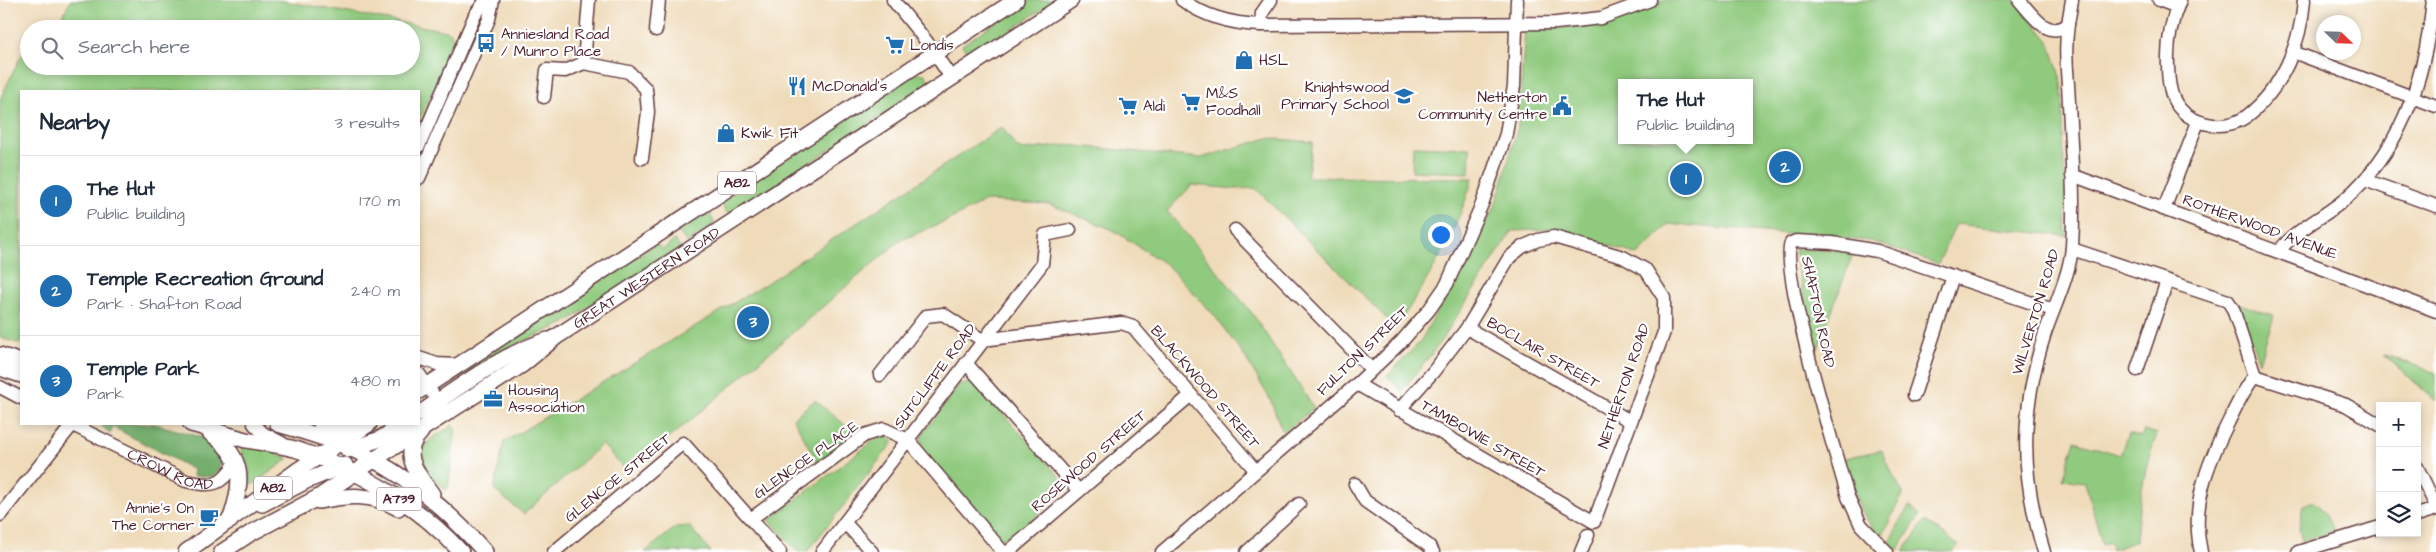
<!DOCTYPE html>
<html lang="en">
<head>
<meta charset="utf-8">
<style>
  body { margin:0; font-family:"Architects Daughter",sans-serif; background:#f6f6f7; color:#1f2937 }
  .controls { position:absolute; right:15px; bottom:15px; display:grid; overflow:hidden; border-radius:0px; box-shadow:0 2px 8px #0003 }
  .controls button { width:45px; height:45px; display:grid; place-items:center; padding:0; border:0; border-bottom:1px solid #e0e1e3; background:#fff; color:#1f2937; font:25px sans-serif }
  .compass { position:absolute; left:2316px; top:15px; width:45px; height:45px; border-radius:50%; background:#fff; box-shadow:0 2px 8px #0003; rotate:113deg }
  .you { position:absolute; left:1440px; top:234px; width:18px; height:18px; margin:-12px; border:4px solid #fff; border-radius:50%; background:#1a73e8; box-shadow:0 0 0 8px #1a73e833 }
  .badge { display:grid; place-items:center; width:32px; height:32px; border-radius:50%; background:#1f6fb2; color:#fff; font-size:16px; font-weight:700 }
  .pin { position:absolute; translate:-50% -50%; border:2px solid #fff; box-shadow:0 1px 5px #0006 }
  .popup { position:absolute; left:1618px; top:79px; width:135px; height:65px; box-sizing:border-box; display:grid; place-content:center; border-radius:0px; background:#fff; filter:drop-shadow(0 1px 4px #0005); font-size:16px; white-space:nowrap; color:#747a83 }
  .popup b { font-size:19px; color:#1f2937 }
  .popup::after { content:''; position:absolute; left:50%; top:100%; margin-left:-10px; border:10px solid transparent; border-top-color:#fff }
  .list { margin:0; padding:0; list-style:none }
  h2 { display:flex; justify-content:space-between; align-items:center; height:65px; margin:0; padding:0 20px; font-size:21px }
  h2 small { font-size:16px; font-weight:400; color:#747a83 }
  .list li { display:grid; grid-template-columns:32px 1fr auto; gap:15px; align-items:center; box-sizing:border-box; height:90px; padding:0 20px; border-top:1px solid #e0e1e3 }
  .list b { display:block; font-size:19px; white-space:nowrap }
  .list p { margin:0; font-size:16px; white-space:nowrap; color:#747a83 }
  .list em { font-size:16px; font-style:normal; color:#747a83 }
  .icon { flex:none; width:28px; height:28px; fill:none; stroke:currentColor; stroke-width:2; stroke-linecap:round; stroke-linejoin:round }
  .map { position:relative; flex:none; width:2436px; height:552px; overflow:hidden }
  .search { position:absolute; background:#fff; box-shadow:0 2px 8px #0003; left:20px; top:20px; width:400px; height:55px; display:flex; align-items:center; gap:12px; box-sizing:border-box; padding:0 18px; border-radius:28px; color:#747a83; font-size:19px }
  .panel { position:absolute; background:#fff; box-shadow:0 2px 8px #0003; left:20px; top:90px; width:400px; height:335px; border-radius:0px }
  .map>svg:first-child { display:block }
  .green { fill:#90ca7e; stroke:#6d7454; fill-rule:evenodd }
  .forest { fill:#74ae6d; stroke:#5f664c }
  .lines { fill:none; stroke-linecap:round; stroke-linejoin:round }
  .minor-casing { stroke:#633b40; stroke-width:15 }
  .major-casing { stroke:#633b40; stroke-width:18 }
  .minor { stroke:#fff; stroke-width:12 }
  .major { stroke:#fff; stroke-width:15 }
  .labels { text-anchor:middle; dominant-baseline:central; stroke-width:4.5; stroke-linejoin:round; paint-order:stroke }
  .shield { fill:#fff; stroke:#80626b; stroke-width:1 }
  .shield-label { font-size:14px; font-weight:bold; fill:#4a1f2b }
  .poi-label { font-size:15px; fill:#4a1f2b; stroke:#fff; text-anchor:start }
  .street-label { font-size:15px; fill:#4a1f2b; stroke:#fff }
</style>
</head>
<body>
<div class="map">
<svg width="2436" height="552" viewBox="0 0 2436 552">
  <rect width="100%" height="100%" fill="#fff"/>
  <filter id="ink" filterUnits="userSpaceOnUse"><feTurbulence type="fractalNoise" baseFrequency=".02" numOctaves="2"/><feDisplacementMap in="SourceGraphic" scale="10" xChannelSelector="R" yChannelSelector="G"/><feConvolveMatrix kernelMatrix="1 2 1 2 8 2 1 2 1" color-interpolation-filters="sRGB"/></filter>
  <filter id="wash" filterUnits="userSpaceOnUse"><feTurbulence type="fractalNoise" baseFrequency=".0096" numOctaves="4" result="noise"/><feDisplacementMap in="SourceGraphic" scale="20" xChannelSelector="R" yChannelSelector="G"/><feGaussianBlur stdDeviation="1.12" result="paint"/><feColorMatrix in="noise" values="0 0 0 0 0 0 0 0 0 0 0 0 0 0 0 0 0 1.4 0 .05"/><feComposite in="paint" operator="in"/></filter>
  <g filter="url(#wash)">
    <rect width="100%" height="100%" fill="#efdbba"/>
    <g class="green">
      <polygon points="71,0 279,0 447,31 451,33 454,43 419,121 419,91 21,91 21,344 0,338 0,99 21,56 29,53 29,66 411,66 411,29 55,29"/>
      <polygon points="1029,0 1056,0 970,57 962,45"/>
      <path d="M 1661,0 L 2015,0 L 2049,41 L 2062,83 L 2066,236 L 1956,224 L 1938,264 L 1871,241 L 1669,224 L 1638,255 L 1559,229 L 1512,231 L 1437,347 L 1402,391 L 1387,376 L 1420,342 L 1495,207 L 1518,127 L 1525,30 L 1600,25 ZM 1622,83 L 1750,83 L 1750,140 L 1622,140 Z"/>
      <polygon points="916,73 925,74 929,81 927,86 731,214 725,211 722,201"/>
      <path d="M 1002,127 L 1016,147 L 1023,150 L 1068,145 L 1201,158 L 1268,138 L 1313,142 L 1307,177 L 1473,178 C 1455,236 1429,278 1396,328 L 1255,188 L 1236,189 L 1192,185 L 1167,211 L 1252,313 L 1314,408 L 1283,433 L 1270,399 L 1245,357 L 1214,315 L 1167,265 L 1113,230 L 1049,204 L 986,201 L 953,218 L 899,241 L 690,421 L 626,471 L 602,444 L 524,514 L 494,490 L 504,442 L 765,284 Z"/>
      <polygon points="1413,146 1470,148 1469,173 1412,171"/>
      <polygon points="706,212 710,214 714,222 713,226 687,243 678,231 665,239"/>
      <polygon points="675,240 680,248 565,323 519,343 455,381 454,380 454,377 657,243 662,250"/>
      <polygon points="1794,249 1854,251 1815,356"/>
      <polygon points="2237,303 2274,316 2259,362"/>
      <polygon points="2383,354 2436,373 2436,401"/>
      <polygon points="975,383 1068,486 1013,538 998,538 923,452 921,436 960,384"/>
      <polygon points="815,400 857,435 817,462 793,418"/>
      <path d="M 453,425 L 456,428 L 448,488 L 446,490 C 434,480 414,459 427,443 C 433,436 445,431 453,425 Z"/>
      <path d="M 2144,430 L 2157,434 C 2143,471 2139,502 2136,541 L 2112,550 L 2111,542 L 2102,544 L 2085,482 L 2063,479 L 2075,441 L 2120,455 L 2128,433 L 2141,437 Z"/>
      <polygon points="884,433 894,441 807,552 798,552 769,520"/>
      <polygon points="246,444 287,457 288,459 252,485 250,483 249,468 241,449"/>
      <path d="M 1882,450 L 1885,460 L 1903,493 L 1882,536 C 1858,517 1852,486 1845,458 Z"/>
      <polygon points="2314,502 2322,509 2335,531 2302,541 2299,529 2303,505"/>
      <polygon points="1909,506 1920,515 1898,550 1889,542"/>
      <polygon points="1925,521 1959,545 1952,552 1903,552"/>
      <polygon points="689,526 711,552 645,552 676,527"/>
    </g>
    <polygon class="forest" points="100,424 155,424 209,439 223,461 218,472 213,477 193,476 194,470 113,427 110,434"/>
  </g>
  <g filter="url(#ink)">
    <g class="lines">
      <g class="minor-casing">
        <g id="minor">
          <polyline points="893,0 927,42 952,79"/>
          <path d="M 1182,0 C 1205,17 1232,24 1261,25 L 1556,23 L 1601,18 L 1650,0"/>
          <path d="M 2019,0 C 2032,14 2048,41 2068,24 L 2072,0"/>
          <polyline points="2159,0 2177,7"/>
          <path d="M 2180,0 C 2171,21 2167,43 2168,66 C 2168,78 2169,89 2174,100 C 2187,125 2224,133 2247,116 C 2282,89 2301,43 2304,0"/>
          <polyline points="1261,25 1262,13 1271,0"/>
          <polyline points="656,30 659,0"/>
          <polyline points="2293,52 2436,106"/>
          <polyline points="584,63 629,72 646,89 648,112 642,158"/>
          <polyline points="584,63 589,0"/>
          <polyline points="544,97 547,70 565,71 584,63"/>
          <polyline points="419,146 475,15 486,0"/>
          <polyline points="2072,175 2436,311"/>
          <polyline points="419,178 489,19 493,0"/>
          <polyline points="2365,180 2436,206"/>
          <polyline points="2164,209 2198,122"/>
          <polyline points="1235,230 1371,369"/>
          <polyline points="2072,249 2228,301 2233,309 2255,376"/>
          <path d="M 2279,251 C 2295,230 2324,217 2344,200 C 2402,150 2426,74 2433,0"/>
          <polyline points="1467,328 1630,421"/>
          <polyline points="419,358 437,364 457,365"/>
          <polyline points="966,363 1079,491"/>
          <polyline points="2137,370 2167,281"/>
          <polyline points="419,374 443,409"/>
          <polyline points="880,375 926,316 943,314 982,340 1121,323 1133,327 1255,470"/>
          <polyline points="1357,384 1594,522 1664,332 1664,298 1646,270 1623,257 1554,237 1538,240 1522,247 1509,258 1467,328 1433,372 1399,410"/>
          <polyline points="0,387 21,398"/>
          <polyline points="1914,395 1953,276"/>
          <path id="s1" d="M 71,424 L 186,481 C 213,487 221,486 236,462"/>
          <polyline points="254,424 263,433 282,443"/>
          <polyline points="2417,467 2436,506"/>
          <polyline points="1355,484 1365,501 1429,546 1433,552"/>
          <polyline points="0,515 73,424"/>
          <polyline points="2417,515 2436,509"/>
          <polyline points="752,518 865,435 884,429 908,440 1003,552"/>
          <polyline points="845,523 872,552"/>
          <polyline points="554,552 683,443 780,552"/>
          <polyline points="822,552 1042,264 1045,235 1070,230"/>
          <polyline points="1008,552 1191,395"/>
          <polyline points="1162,552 1357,384 1402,341 1429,310 1447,284 1482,204 1506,134 1514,86 1517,0"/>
          <polyline points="1247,552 1299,504"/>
          <polyline points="1581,552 1588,535"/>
          <path d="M 1887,552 L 1861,525 L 1848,497 C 1837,459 1779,268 1791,243 L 1796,241 L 1832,243 L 1877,251 L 2053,310"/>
          <path d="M 2044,552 C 2020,473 2020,412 2045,333 C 2054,307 2070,274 2072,247 C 2075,199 2071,151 2069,103 C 2068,76 2064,51 2068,24"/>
          <path d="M 2201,552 C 2190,506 2208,463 2228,423 C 2236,407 2243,390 2255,376 L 2346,405 L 2380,425"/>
          <polyline points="2298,552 2380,527"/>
        </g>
      </g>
      <g class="major-casing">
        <g id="major">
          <polyline points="0,355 21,362"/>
          <polyline points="0,368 21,375"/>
          <polyline points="419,391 1016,0"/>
          <path d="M 419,414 C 460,387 500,355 548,340"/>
          <path d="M 191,424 C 210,429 228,435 246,440 C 262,443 279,445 295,449 C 357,468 417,504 461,552"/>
          <path d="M 278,424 C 303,431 328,438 352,449 C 403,472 448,510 485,552"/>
          <polyline points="321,424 356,432"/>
          <path d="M 421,432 C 399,453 418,475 432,494"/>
          <path d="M 210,433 C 246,457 243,484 230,521"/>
          <polyline points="348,450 380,439 404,424"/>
          <path d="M 319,501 C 349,495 370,493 398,508"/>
          <polyline points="262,504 306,481 345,465"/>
          <polyline points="186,552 298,470 369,424"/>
          <path id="s2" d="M 222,552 L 251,533 L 319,497 L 372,461 L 522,365 L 556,337 L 1071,0"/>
        </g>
      </g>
      <use href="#minor" class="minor"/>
      <use href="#major" class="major"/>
    </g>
  </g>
  <defs>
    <g id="bus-bare" transform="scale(1.5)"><path d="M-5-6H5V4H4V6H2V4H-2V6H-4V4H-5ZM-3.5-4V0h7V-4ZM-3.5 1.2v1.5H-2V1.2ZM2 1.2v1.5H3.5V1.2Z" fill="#1f6fb2" stroke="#fff" stroke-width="2.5" paint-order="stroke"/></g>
    <g id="supermarket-bare" transform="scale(1.5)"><path d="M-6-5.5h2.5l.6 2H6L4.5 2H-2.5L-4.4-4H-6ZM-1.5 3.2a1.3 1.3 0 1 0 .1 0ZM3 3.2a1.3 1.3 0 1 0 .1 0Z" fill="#1f6fb2" stroke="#fff" stroke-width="2.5" paint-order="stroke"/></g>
    <g id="shop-bare" transform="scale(1.5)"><path d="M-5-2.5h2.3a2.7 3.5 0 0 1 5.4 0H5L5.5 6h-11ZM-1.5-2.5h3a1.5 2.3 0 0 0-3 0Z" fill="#1f6fb2" stroke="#fff" stroke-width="2.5" paint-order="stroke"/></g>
    <g id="restaurant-bare" transform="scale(1.5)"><path d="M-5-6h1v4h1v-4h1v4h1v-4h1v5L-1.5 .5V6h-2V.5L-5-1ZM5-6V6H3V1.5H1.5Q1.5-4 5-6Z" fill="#1f6fb2" stroke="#fff" stroke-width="2.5" paint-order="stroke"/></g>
    <g id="school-bare" transform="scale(1.5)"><path d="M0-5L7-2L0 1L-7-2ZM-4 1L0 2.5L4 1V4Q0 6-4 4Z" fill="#1f6fb2" stroke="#fff" stroke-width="2.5" paint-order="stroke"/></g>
    <g id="civic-bare" transform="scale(1.5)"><path d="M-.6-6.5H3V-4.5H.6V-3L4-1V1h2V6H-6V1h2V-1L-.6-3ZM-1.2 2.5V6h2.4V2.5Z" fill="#1f6fb2" stroke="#fff" stroke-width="2.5" paint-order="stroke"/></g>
    <g id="office-bare" transform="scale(1.5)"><path d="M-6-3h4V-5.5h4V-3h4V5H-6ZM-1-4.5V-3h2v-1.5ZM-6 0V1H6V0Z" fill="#1f6fb2" stroke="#fff" stroke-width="2.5" paint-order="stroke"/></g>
    <g id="cafe-bare" transform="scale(1.5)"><path d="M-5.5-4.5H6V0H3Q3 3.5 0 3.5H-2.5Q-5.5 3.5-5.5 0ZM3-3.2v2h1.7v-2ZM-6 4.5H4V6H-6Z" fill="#1f6fb2" stroke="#fff" stroke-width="2.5" paint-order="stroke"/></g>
  </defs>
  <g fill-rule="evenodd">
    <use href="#bus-bare" x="486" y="43"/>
    <use href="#supermarket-bare" x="895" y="45"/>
    <use href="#shop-bare" x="1244" y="60"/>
    <use href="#restaurant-bare" x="797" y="86"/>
    <use href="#school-bare" x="1404" y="96"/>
    <use href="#supermarket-bare" x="1191" y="102"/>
    <use href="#supermarket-bare" x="1128" y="106"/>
    <use href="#civic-bare" x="1562" y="106"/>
    <use href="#shop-bare" x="726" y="133"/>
    <use href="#office-bare" x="493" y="399"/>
    <use href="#cafe-bare" x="209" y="517"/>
  </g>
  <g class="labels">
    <g class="shield">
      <rect x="718" y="171.5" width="38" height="23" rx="4"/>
      <rect x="254" y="476.5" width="38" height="23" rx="4"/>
      <rect x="376.5" y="487.5" width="45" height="23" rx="4"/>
    </g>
    <g class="shield-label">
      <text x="737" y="183">A82</text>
      <text x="273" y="488">A82</text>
      <text x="399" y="499">A739</text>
    </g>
    <g class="poi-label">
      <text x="501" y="34">Anniesland Road<tspan x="501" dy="17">/ Munro Place</tspan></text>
      <text x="910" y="45">Londis</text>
      <text x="1259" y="60">HSL</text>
      <text x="812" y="86">McDonald's</text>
      <text x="1389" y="87" text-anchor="end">Knightswood<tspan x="1389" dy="17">Primary School</tspan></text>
      <text x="1206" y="93">M&amp;S<tspan x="1206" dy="17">Foodhall</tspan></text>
      <text x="1547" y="97" text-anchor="end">Netherton<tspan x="1547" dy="17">Community Centre</tspan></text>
      <text x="1143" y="106">Aldi</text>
      <text x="741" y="133">Kwik Fit</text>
      <text x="508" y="390">Housing<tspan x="508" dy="17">Association</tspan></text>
      <text x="194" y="508" text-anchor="end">Annie's On<tspan x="194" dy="17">The Corner</tspan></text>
    </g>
    <g class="street-label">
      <text transform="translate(2260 227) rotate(20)">ROTHERWOOD AVENUE</text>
      <text stroke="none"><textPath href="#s2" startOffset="506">GREAT WESTERN ROAD</textPath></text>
      <text transform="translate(1818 312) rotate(78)">SHAFTON ROAD</text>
      <text transform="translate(2036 312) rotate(-73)">WILVERTON ROAD</text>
      <text transform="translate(1363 351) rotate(-44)">FULTON STREET</text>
      <text transform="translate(1543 353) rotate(30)">BOCLAIR STREET</text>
      <text transform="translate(935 376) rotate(-53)">SUTCLIFFE ROAD</text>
      <text transform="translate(1624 386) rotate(-71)">NETHERTON ROAD</text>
      <text transform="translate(1205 387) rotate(49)">BLACKWOOD STREET</text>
      <text transform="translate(1483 439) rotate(30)">TAMBOWIE STREET</text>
      <text transform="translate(806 460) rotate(-35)">GLENCOE PLACE</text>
      <text transform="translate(1089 461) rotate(-41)">ROSEWOOD STREET</text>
      <text stroke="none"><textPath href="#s1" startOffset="110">CROW ROAD</textPath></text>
      <text transform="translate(618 478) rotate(-39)">GLENCOE STREET</text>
    </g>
  </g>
</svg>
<div class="controls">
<button>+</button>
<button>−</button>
<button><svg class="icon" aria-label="layers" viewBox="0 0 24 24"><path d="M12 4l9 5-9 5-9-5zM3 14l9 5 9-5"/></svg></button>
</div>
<svg class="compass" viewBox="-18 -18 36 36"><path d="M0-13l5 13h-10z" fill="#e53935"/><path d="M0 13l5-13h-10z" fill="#747a83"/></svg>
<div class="you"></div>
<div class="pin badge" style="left:1686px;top:179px">1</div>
<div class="popup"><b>The Hut</b>Public building</div>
<div class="pin badge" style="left:1785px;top:167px">2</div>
<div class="pin badge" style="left:753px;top:322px">3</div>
<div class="search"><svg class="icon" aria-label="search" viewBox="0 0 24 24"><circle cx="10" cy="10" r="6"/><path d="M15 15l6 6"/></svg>Search here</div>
<section class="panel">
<h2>Nearby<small>3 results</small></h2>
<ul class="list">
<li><span class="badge">1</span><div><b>The Hut</b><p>Public building</p></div><em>170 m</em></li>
<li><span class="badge">2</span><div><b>Temple Recreation Ground</b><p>Park · Shafton Road</p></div><em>240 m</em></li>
<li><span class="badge">3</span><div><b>Temple Park</b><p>Park</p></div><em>480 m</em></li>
</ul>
</section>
</div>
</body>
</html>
